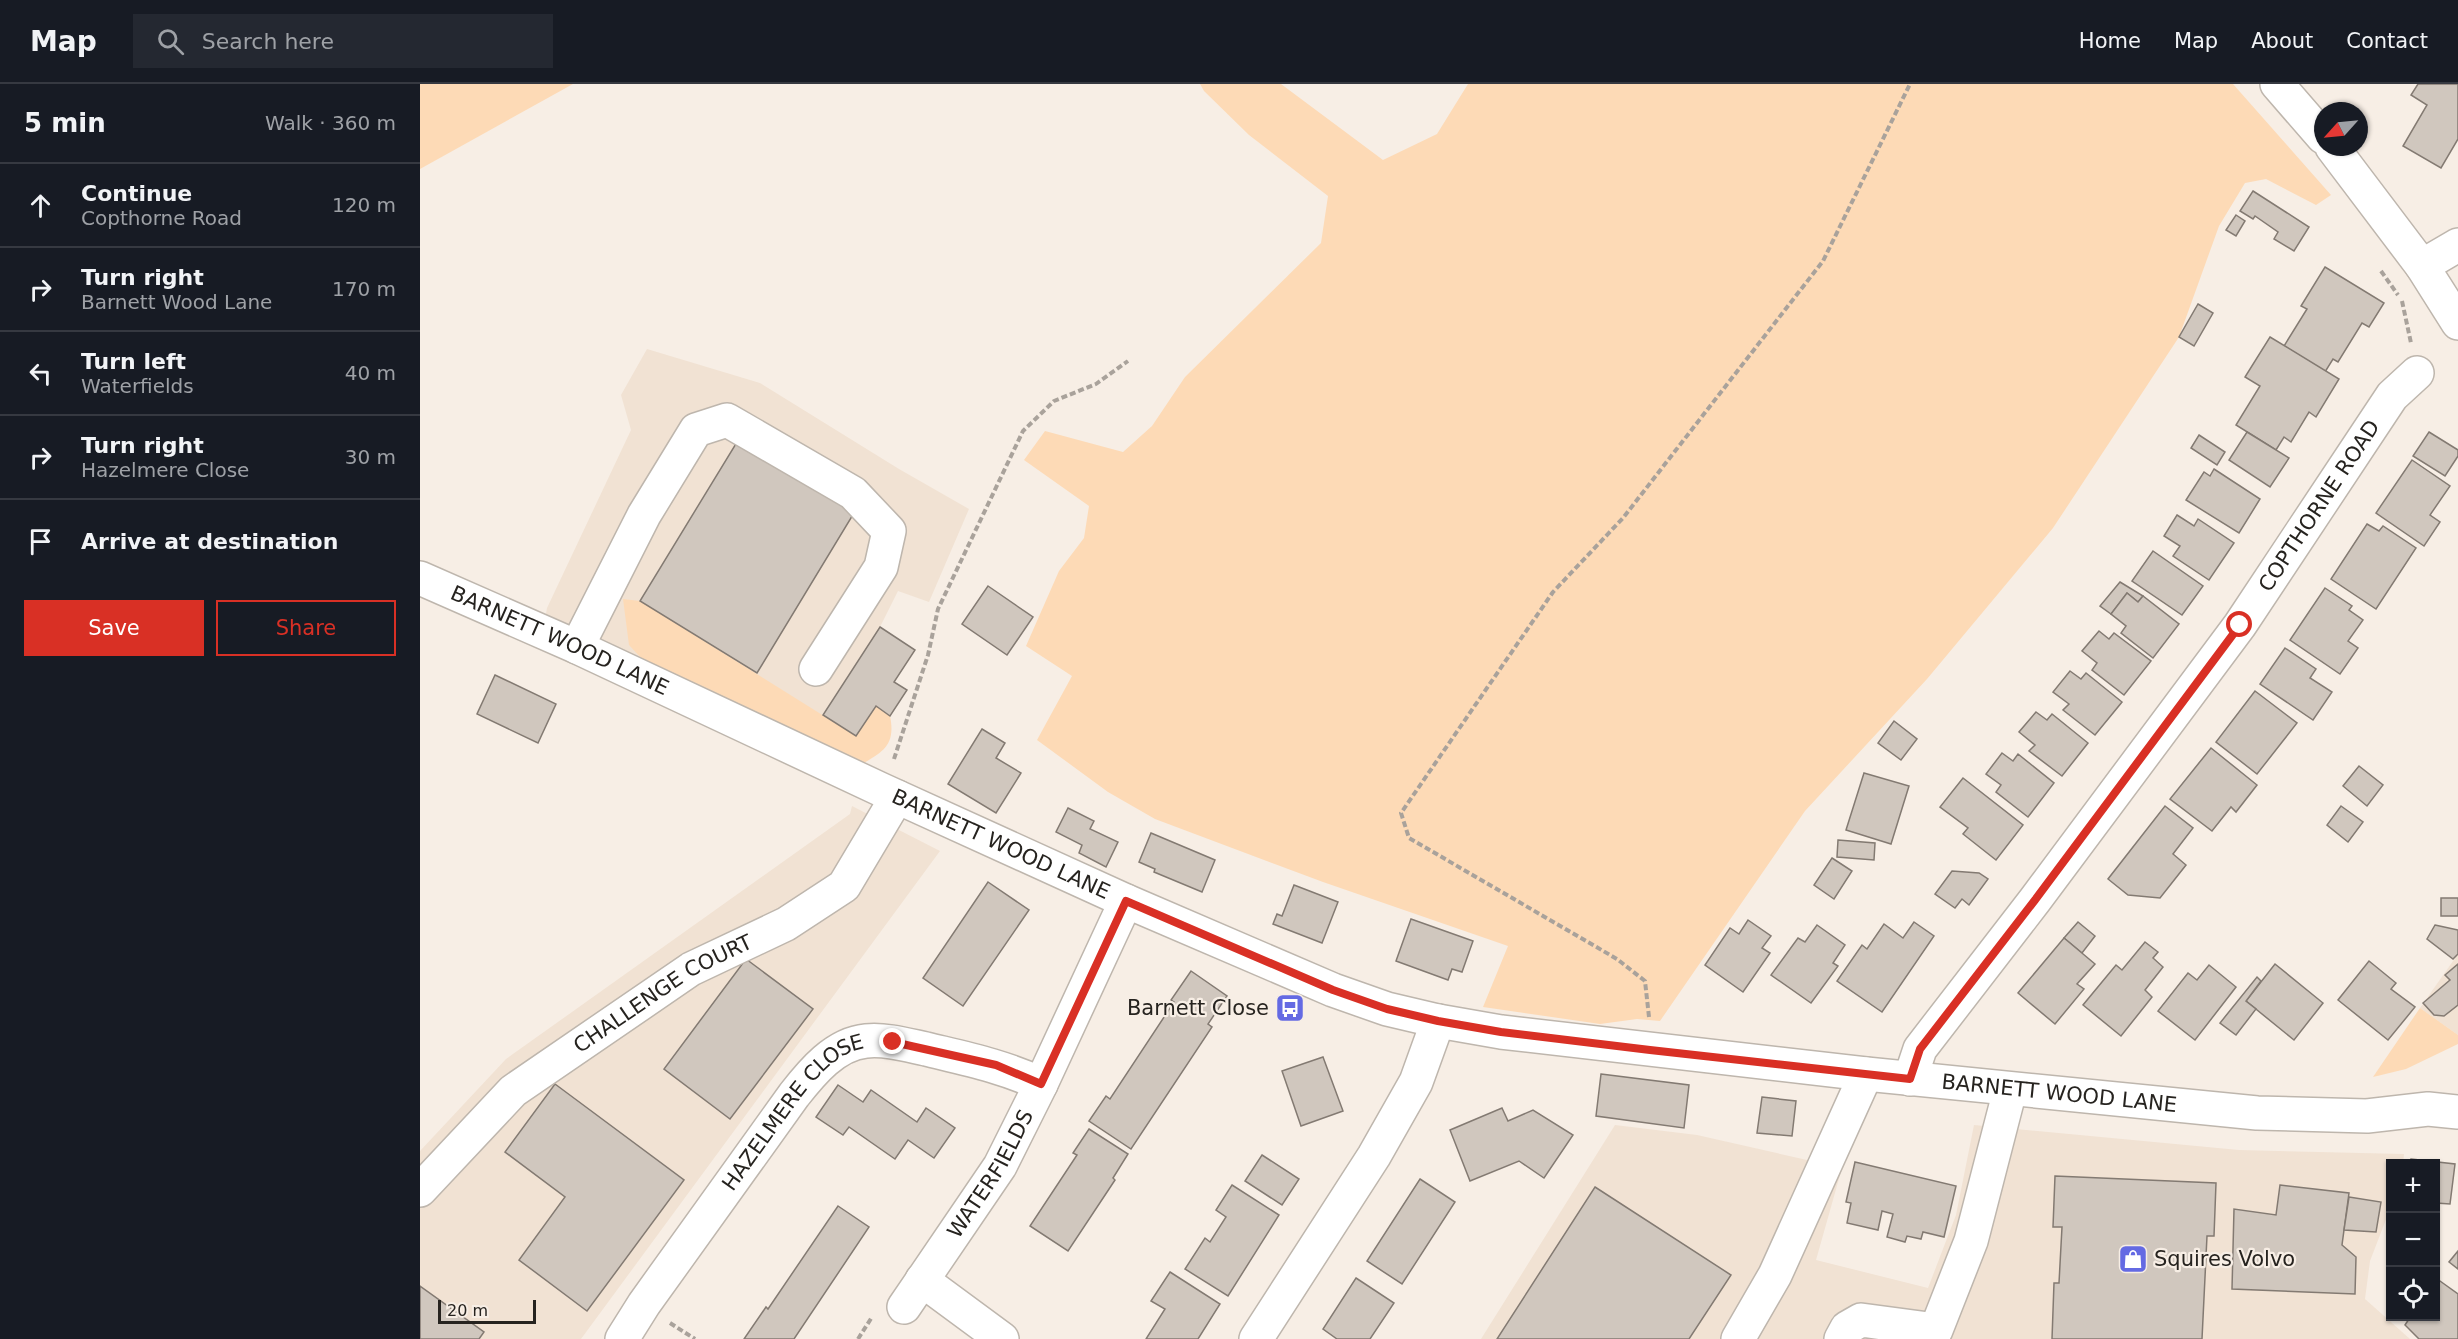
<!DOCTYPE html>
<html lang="en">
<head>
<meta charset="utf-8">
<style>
  body { margin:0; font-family:"DejaVu Sans",sans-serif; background:#242831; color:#f1f3f6 }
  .controls { position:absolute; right:18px; bottom:18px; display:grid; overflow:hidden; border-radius:0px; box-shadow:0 2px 4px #0004 }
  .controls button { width:54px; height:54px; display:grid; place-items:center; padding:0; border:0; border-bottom:2px solid #363941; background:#171b24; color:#f1f3f6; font:30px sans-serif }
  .compass { position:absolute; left:1894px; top:18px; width:54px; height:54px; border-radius:50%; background:#171b24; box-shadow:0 2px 4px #0004; rotate:243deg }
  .scale { position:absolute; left:18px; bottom:15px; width:98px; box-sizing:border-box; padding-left:6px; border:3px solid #26231f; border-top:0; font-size:16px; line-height:21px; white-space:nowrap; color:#26231f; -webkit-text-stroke:4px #f7eee5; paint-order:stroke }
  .stop { position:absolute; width:18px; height:18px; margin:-14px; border:4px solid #d93025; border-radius:50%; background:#fff }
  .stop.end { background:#d93025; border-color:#fff; box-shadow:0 2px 6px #0008 }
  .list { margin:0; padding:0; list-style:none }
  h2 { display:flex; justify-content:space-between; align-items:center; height:78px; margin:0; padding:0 24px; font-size:26px }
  h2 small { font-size:20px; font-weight:400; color:#9ea1a6 }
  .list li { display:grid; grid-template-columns:39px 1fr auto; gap:18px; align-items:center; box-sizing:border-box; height:84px; padding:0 24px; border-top:2px solid #363941 }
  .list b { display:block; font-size:22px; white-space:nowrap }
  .list p { margin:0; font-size:20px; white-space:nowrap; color:#9ea1a6 }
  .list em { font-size:20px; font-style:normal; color:#9ea1a6 }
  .actions { display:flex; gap:12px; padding:18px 24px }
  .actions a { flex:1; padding:14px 0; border:2px solid #d93025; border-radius:0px; text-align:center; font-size:21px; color:#d93025 }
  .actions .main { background:#d93025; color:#fff }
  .icon { flex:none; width:33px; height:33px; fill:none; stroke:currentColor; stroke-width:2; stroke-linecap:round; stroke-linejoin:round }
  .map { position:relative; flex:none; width:2038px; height:1255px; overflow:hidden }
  header { display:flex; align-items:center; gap:36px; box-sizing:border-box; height:84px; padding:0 30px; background:#171b24; border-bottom:2px solid #363941 }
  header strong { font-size:28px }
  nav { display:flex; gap:33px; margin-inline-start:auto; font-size:21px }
  .search { width:420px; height:54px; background:#242831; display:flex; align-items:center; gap:15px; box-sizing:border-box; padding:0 21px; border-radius:0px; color:#9ea1a6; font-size:22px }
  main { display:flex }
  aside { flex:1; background:#171b24 }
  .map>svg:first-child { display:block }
  .built { fill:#f1e2d3 }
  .green { fill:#fddab6 }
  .building { fill:#d0c7be; stroke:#837a72; stroke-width:1.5 }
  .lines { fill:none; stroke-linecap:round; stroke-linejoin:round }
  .minor-casing { stroke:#beb6ad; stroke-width:36 }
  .major-casing { stroke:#beb6ad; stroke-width:36 }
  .path { stroke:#a9a29b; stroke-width:4; stroke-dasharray:6 3; stroke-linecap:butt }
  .minor { stroke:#fff; stroke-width:33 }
  .major { stroke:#fff; stroke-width:33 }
  .route { stroke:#d93025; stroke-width:8 }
  .labels { text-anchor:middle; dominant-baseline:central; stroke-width:4.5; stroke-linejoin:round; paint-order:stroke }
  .street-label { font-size:21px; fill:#26231f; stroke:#f7eee5 }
  .poi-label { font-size:21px; fill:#26231f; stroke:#f7eee5; text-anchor:end }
</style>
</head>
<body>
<header>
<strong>Map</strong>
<div class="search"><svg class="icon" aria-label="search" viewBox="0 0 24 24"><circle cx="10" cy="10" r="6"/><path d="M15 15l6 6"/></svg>Search here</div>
<nav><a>Home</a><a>Map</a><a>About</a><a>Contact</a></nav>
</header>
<main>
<aside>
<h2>5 min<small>Walk · 360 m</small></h2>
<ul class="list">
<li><svg class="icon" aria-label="ahead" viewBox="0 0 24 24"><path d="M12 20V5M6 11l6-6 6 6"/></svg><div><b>Continue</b><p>Copthorne Road</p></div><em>120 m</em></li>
<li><svg class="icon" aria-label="right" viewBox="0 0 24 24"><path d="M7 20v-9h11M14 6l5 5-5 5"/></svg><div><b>Turn right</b><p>Barnett Wood Lane</p></div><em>170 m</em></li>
<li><svg class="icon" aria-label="left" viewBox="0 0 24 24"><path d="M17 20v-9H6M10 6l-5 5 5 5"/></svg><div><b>Turn left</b><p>Waterfields</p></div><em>40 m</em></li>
<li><svg class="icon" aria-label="right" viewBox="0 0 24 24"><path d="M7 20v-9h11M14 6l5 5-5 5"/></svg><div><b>Turn right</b><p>Hazelmere Close</p></div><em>30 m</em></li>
<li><svg class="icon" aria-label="arrive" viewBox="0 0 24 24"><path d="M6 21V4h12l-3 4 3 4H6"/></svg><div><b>Arrive at destination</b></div></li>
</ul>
<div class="actions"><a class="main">Save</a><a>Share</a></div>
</aside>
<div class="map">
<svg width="2038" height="1255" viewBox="0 0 2038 1255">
  <rect width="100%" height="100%" fill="#f7eee5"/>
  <g class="built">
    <polygon points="227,265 340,299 479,385 549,425 509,518 478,507 460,543 386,657 125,535 127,524 211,346 201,311"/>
    <polygon points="432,722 520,767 161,1255 0,1255 0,1067 86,975 430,730"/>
    <polygon points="2038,870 2038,951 2000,924"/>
    <polygon points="1418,1019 1449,1024 1424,1077 1396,1176 1508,1204 1536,1131 1554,1041 1819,1066 1984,1070 1983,1079 1970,1080 1970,1125 1950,1177 1945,1215 1990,1255 1061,1255 1195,1041 1277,1051 1396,1078"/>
  </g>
  <g class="green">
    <polygon points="0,0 153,0 0,85"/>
    <polygon points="780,0 861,0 963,76 1017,50 1048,0 1813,0 1911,111 1896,121 1846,95 1825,99 1799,142 1759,253 1633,444 1507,595 1385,727 1240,937 1217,935 1180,940 1063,923 1088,862 903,798 735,735 688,708 617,656 652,592 606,562 639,487 664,454 669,422 604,376 625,347 703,368 732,342 765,293 901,159 908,112 829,51 784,7"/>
    <path d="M 203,515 L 220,517 L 436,652 L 456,622 L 470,632 C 476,661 463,668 440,681 L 235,589 L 209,561 Z"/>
    <polygon points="2000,924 2038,951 2038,960 1986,985 1953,993"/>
  </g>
  <g class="building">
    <polygon points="1998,0 2038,0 2038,55 2021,84 1983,62 2007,21 1991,11"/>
    <polygon points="1833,107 1889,143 1874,167 1854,155 1858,148 1835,132 1833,135 1820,127"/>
    <polygon points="1816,131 1825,137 1816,152 1806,146"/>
    <polygon points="1905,183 1964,219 1949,243 1942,239 1918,278 1913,275 1905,288 1864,262 1887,225 1881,222"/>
    <polygon points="1778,220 1793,229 1774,262 1759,253"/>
    <polygon points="1850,253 1919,295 1896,333 1889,328 1871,358 1864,353 1856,366 1816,341 1840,302 1825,293"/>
    <polygon points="1827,348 1869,374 1850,403 1809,376"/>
    <polygon points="2009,348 2038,366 2038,372 2025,392 1993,372"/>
    <polygon points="1779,351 1805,368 1797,381 1771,364"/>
    <polygon points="317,358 434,429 337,589 220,517"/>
    <polygon points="1992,376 2030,402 2010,431 2020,438 2004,462 1956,429"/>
    <polygon points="1794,385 1840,415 1819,449 1766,416 1784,388 1790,392"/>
    <polygon points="1757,431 1774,442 1778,435 1814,459 1789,496 1753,472 1760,462 1744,452"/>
    <polygon points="1947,440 1959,447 1963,442 1996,464 1956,525 1911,495"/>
    <polygon points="1733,467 1783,502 1762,531 1712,497"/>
    <polygon points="1700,498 1723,512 1718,518 1707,509 1691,530 1680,522"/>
    <polygon points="568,502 613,533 587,571 542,540"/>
    <polygon points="1905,504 1932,522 1929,526 1943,536 1928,557 1938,564 1920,590 1870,556"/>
    <polygon points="1707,509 1718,518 1723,512 1759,540 1733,574 1701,549 1706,542 1691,530"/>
    <polygon points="460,543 495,566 474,598 487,606 470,632 456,622 436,652 403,631"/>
    <polygon points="1679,547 1689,555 1694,549 1731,577 1704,611 1672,586 1677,579 1662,567"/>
    <polygon points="1865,564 1896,585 1890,594 1912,608 1893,636 1840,600"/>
    <polygon points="1650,587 1661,595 1666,589 1702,618 1675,651 1643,626 1649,620 1633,608"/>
    <polygon points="75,591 136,620 118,659 57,630"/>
    <polygon points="1835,607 1877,639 1837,690 1796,658"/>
    <polygon points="1616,628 1627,636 1632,630 1668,659 1642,692 1609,667 1615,661 1599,648"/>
    <polygon points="1474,637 1497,655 1481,676 1458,659"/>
    <polygon points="562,645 585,659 576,674 601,689 576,729 528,700"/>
    <polygon points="1791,664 1837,701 1816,728 1811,723 1792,747 1750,715"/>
    <polygon points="1582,669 1593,677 1598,670 1634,699 1608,733 1576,708 1581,701 1566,690"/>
    <polygon points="1939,682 1963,701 1947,722 1923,702"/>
    <polygon points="1444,689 1489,702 1471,760 1426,746"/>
    <polygon points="1543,694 1603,741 1576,776 1543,750 1548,744 1520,723"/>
    <polygon points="1745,722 1773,744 1753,770 1766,781 1740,814 1708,811 1688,795"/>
    <polygon points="1921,722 1943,738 1928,758 1907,741"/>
    <polygon points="648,724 674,737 670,745 698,758 686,783 659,769 662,761 636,748"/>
    <polygon points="731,749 795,776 782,808 734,788 735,785 719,778"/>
    <polygon points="1418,756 1455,759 1454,776 1417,773"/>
    <polygon points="1412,774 1432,787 1414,815 1394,801"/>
    <polygon points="1532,787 1559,789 1568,795 1549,821 1542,815 1535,824 1515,810"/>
    <polygon points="568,798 609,826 543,922 503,894"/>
    <polygon points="874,801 918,818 902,859 853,840 857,830 862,832"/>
    <rect x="2021" y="814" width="17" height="18"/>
    <polygon points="991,835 1053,857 1042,888 1032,885 1028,896 976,877"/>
    <polygon points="1328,836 1351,852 1342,864 1350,869 1323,908 1285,881 1310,844 1319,850"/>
    <polygon points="1494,838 1514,852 1462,928 1417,897 1442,861 1447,865 1464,840 1483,854"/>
    <polygon points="1658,838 1675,852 1662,869 1644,854"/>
    <polygon points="1397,841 1425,861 1413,879 1418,882 1391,919 1351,891 1378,854 1385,858"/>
    <polygon points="2015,841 2038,846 2038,870 2033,875 2007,855"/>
    <polygon points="1644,854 1675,880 1657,900 1664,905 1635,940 1598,909"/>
    <polygon points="1725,858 1738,868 1733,874 1743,883 1725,906 1732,913 1701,952 1663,921 1696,881 1702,886"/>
    <polygon points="326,875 393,925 310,1035 244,985"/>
    <polygon points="1949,877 1976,899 1971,905 1995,923 1968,956 1918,916"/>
    <polygon points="1855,880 1903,919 1874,956 1826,917"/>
    <polygon points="2038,880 2038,921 2024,932 2014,931 2003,919 2030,896 2025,891"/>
    <polygon points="1789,881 1816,903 1775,956 1738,927 1768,889 1777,896"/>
    <polygon points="771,887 807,912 788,940 792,943 711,1065 669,1037 686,1012 690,1015 754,918 751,916"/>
    <polygon points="1837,893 1841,897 1826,917 1836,925 1816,951 1800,939"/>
    <polygon points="903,973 923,1027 881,1042 862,987"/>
    <polygon points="1181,990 1269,1001 1264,1044 1176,1032"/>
    <polygon points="135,1000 264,1096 167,1227 99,1176 145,1113 85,1068"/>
    <polygon points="418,1001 443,1018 451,1006 497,1038 506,1024 535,1044 514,1074 488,1056 475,1075 429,1043 423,1051 396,1033"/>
    <polygon points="1342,1013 1376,1017 1372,1052 1337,1049"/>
    <polygon points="1082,1024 1088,1037 1113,1026 1153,1051 1124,1094 1099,1077 1050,1097 1030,1046"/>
    <polygon points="669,1045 708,1070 693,1094 695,1096 648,1167 610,1142 657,1071 653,1069"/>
    <polygon points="842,1071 879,1095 862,1121 825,1097"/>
    <polygon points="1991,1075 2035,1080 2030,1120 2016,1119 2016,1080 1991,1080"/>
    <polygon points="1435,1078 1536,1102 1524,1153 1503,1148 1501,1155 1487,1152 1485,1158 1467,1153 1473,1130 1462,1127 1458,1146 1427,1139 1431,1119 1426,1118"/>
    <polygon points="1635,1092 1796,1099 1794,1152 1787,1152 1782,1255 1632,1255 1634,1199 1639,1199 1642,1143 1633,1143"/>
    <polygon points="1000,1095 1035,1118 982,1200 947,1177"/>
    <polygon points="812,1101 859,1131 808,1212 765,1185 785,1154 790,1158 806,1133 796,1126"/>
    <polygon points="1860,1101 1929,1109 1922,1161 1936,1173 1935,1210 1812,1205 1814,1125 1856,1131"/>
    <polygon points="1175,1103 1311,1191 1269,1255 1077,1255"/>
    <polygon points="1929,1113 1961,1118 1956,1148 1924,1146"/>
    <polygon points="418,1122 449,1143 374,1255 324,1255 346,1223 348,1225"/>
    <polygon points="2038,1167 2038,1185 2029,1178"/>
    <polygon points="750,1188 800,1220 778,1255 726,1255 745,1225 731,1217"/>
    <polygon points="936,1194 974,1219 950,1255 917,1255 903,1245"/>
    <polygon points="2020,1197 2038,1210 2038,1255 1999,1255 1985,1241 1991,1232 2016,1232 2016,1202"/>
    <polygon points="0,1202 64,1248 59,1255 0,1255"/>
  </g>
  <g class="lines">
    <g class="minor-casing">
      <g id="minor">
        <polyline points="2002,182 2038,161"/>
        <path id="s1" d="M 0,494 L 157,563 L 462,706 L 706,817 L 913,906 L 967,925 L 1018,937 L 1081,948 L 1446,990 L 1837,1029 L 1947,1032 L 2008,1025 L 2038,1028"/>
        <polyline points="157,563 224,431 276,346 307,336 433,409 469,447 461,483 396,585"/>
        <path id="s2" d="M 1490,995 L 1500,965 L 1615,816 L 1820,541 L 1972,312 L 1997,289"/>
        <path id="s3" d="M 0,1106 L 93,1007 L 271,885 L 366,840 L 424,802 L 477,713"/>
        <polyline points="502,1196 582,1255"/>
        <path id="s4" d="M 484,1223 L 580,1082 L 621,1000 L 706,817"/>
        <path id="s5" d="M 202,1255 L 224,1220 L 374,1011 C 392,988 415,960 446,957 C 466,955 487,961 506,965 C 547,975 582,982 621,1000"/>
        <polyline points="836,1255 954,1072 996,998 1018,937"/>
        <polyline points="1318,1255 1355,1191 1446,990"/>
        <polyline points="1421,1255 1427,1244 1441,1236 1516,1246 1551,1157 1590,1006"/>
      </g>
    </g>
    <g class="major-casing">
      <g id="major">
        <polyline points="1857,0 1903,53"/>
        <polyline points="1912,63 2002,182 2038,239"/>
      </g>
    </g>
    <g class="path">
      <polyline points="1961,187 1978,211"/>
      <polyline points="1982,217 1991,259"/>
      <polyline points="474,675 508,571 518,525 603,347 634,317 676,300 708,277"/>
      <polyline points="1229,933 1225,897 1197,875 989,754 981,729 1133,508 1203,434 1403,177 1490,0"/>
      <polyline points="250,1239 275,1255"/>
      <polyline points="438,1255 452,1233"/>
    </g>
    <use href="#minor" class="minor"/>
    <use href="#major" class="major"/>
  </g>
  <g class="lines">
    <polyline class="route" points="473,958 576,981 621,1000 706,817 913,906 967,925 1018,937 1081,948 1230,966 1490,995 1500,965 1615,816 1820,541"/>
  </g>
  <defs>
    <g id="bus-square" transform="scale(1.5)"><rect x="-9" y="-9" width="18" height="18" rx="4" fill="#646ae3" stroke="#f7eee5"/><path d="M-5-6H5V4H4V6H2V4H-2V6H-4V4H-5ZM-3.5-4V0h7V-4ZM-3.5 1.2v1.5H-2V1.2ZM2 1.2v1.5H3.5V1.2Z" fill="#fff"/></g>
    <g id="shop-square" transform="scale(1.5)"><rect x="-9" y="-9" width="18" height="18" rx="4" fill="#646ae3" stroke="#f7eee5"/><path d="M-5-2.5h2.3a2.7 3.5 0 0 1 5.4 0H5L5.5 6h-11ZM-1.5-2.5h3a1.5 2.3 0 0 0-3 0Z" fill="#fff"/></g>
  </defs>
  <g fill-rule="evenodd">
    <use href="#bus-square" x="870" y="924"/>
    <use href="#shop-square" x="1713" y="1175"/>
  </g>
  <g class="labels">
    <g class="street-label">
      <text stroke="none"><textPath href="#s2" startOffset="706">COPTHORNE ROAD</textPath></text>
      <text stroke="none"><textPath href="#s1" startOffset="153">BARNETT WOOD LANE</textPath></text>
      <text stroke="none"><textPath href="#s1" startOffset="639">BARNETT WOOD LANE</textPath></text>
      <text stroke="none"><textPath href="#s3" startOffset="315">CHALLENGE COURT</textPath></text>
      <text stroke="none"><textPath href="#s1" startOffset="1737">BARNETT WOOD LANE</textPath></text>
      <text stroke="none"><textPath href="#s5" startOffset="286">HAZELMERE CLOSE</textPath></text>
      <text stroke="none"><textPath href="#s4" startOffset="159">WATERFIELDS</textPath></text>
    </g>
    <g class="poi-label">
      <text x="849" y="924">Barnett Close</text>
      <text x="1734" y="1175" text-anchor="start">Squires Volvo</text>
    </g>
  </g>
</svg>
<div class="controls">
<button>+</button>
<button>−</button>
<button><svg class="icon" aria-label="locate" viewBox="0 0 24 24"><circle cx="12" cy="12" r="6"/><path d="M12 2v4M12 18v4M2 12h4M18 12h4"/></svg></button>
</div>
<svg class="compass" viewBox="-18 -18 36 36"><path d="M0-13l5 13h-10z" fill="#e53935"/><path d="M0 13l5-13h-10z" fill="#9ea1a6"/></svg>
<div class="scale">20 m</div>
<div class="stop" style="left:1820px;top:541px"></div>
<div class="stop end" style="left:473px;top:958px"></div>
</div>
</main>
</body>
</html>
